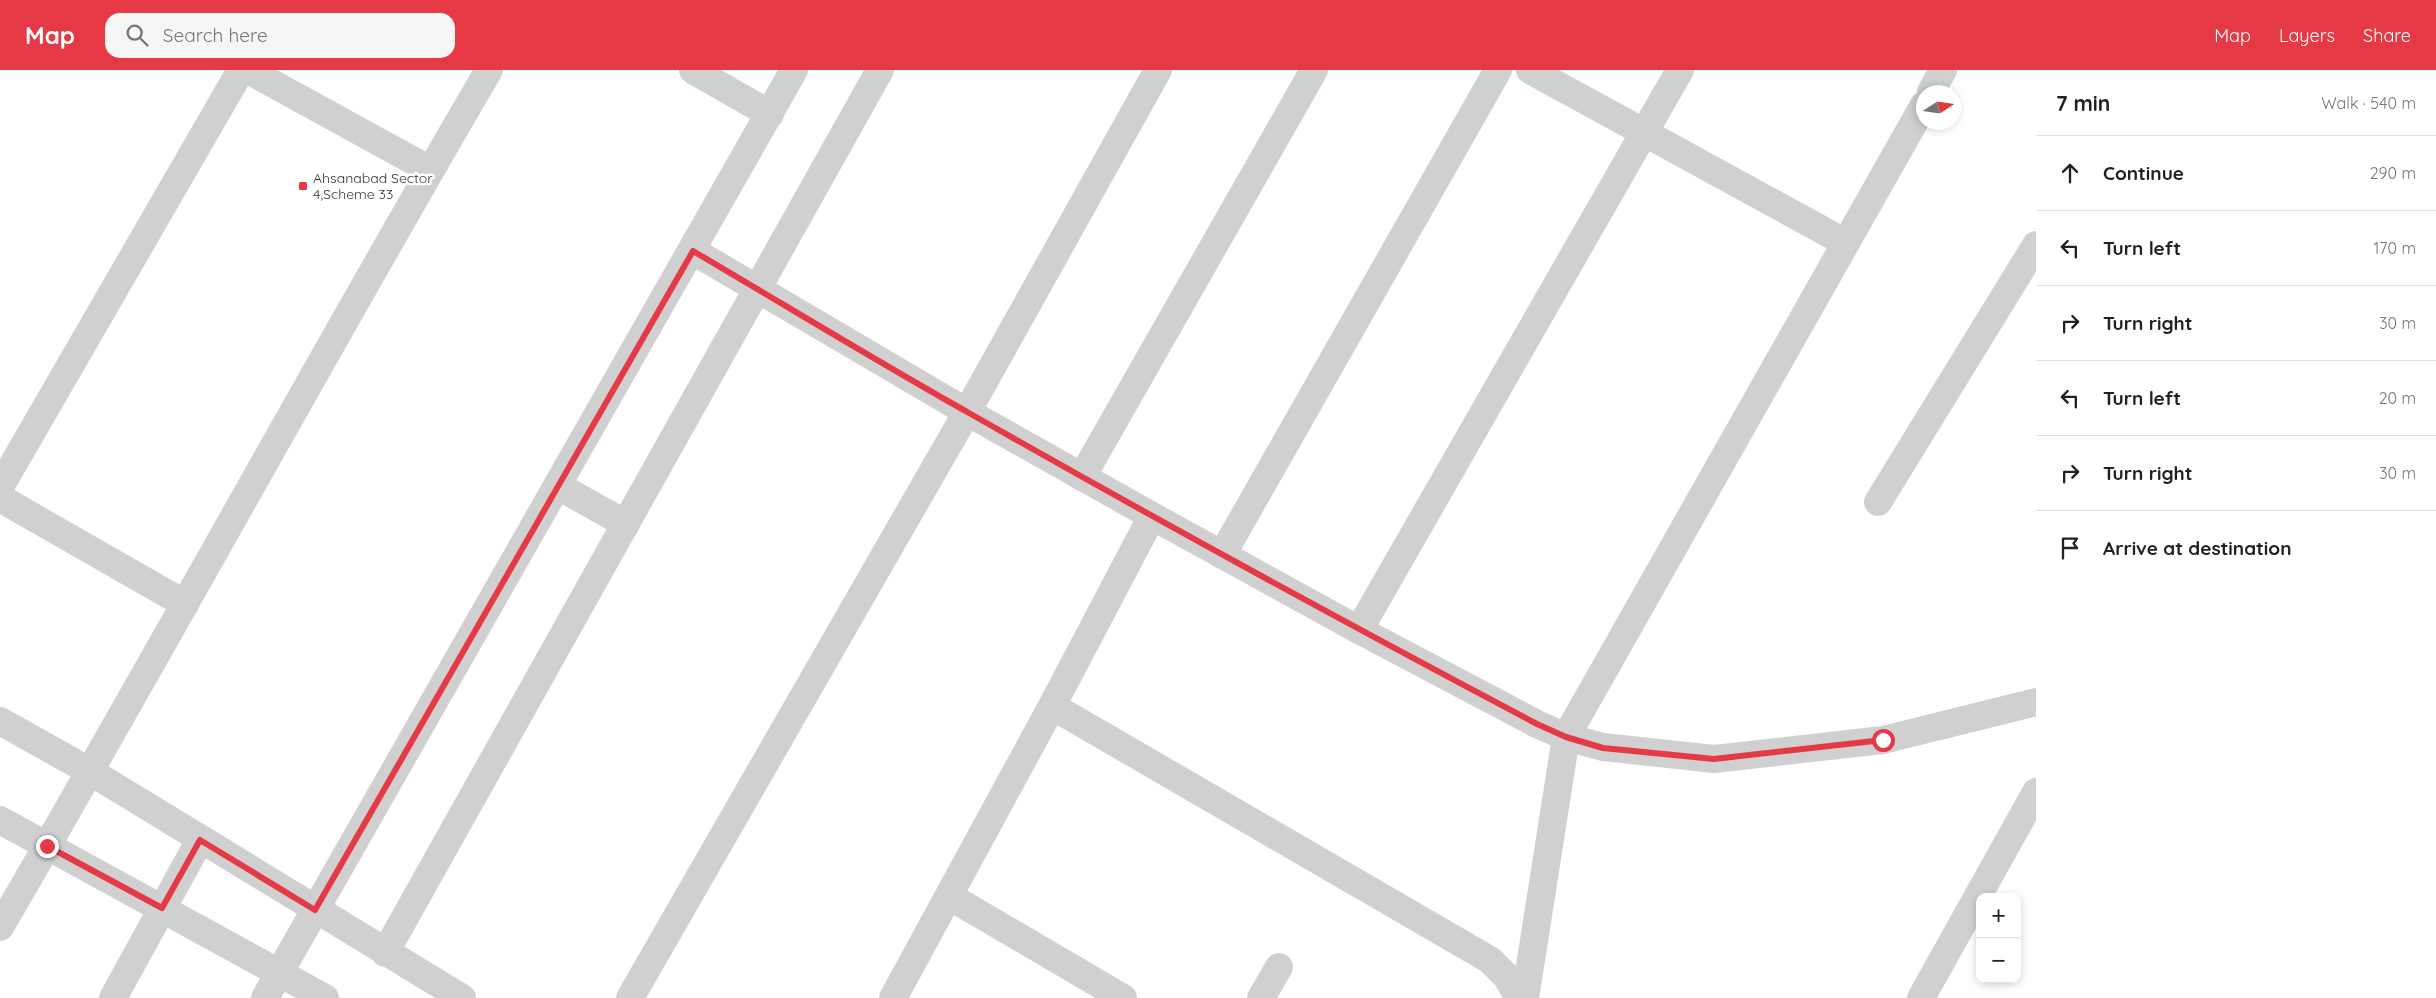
<!DOCTYPE html>
<html lang="en">
<head>
<meta charset="utf-8">
<style>
  body { margin:0; font-family:Quicksand,sans-serif; background:#f6f6f6; color:#202124 }
  .controls { position:absolute; right:15px; bottom:15px; display:grid; overflow:hidden; border-radius:10px; box-shadow:0 2px 8px #0003 }
  .controls button { width:45px; height:45px; display:grid; place-items:center; padding:0; border:0; border-bottom:1px solid #e0e0e0; background:#fff; color:#202124; font:25px sans-serif }
  .compass { position:absolute; left:1916px; top:15px; width:45px; height:45px; border-radius:50%; background:#fff; box-shadow:0 2px 8px #0003; rotate:78deg }
  .stop { position:absolute; width:15px; height:15px; margin:-11px; border:4px solid #e63946; border-radius:50%; background:#fff }
  .stop.end { background:#e63946; border-color:#fff; box-shadow:0 1px 5px #0008 }
  .list { margin:0; padding:0; list-style:none }
  h2 { display:flex; justify-content:space-between; align-items:center; height:65px; margin:0; padding:0 20px; font-size:21px }
  h2 small { font-size:16px; font-weight:400; color:#757577 }
  .list li { display:grid; grid-template-columns:32px 1fr auto; gap:15px; align-items:center; box-sizing:border-box; height:75px; padding:0 20px; border-top:1px solid #e0e0e0 }
  .list b { display:block; font-size:19px; white-space:nowrap }
  .list em { font-size:16px; font-style:normal; color:#757577 }
  .icon { flex:none; width:28px; height:28px; fill:none; stroke:currentColor; stroke-width:2; stroke-linecap:round; stroke-linejoin:round }
  .map { position:relative; flex:none; width:2036px; height:928px; overflow:hidden }
  header { display:flex; align-items:center; gap:30px; box-sizing:border-box; height:70px; padding:0 25px; background:#e63946; color:#fff }
  header strong { font-size:24px }
  nav { display:flex; gap:28px; margin-inline-start:auto; font-size:18px }
  .search { width:350px; height:45px; background:#f6f6f6; display:flex; align-items:center; gap:12px; box-sizing:border-box; padding:0 18px; border-radius:15px; color:#757577; font-size:19px }
  main { display:flex }
  aside { flex:1; background:#fff }
  .map>svg:first-child { display:block }
  .lines { fill:none; stroke-linecap:round; stroke-linejoin:round }
  .minor { stroke:#d0d0d0; stroke-width:28 }
  .route { stroke:#e63946; stroke-width:6 }
  .poi-dot { fill:#e63946; stroke:#fff; stroke-width:2 }
  .labels { text-anchor:middle; dominant-baseline:central; stroke-width:5; stroke-linejoin:round; paint-order:stroke }
  .poi-label { font-size:14px; fill:#333; stroke:#fff; text-anchor:start }
</style>
</head>
<body>
<header>
<strong>Map</strong>
<div class="search"><svg class="icon" aria-label="search" viewBox="0 0 24 24"><circle cx="10" cy="10" r="6"/><path d="M15 15l6 6"/></svg>Search here</div>
<nav><a>Map</a><a>Layers</a><a>Share</a></nav>
</header>
<main>
<div class="map">
<svg width="2036" height="928" viewBox="0 0 2036 928">
  <rect width="100%" height="100%" fill="#fff"/>
  <g class="lines">
    <g class="minor">
      <polyline points="248,0 430,100"/>
      <polyline points="693,0 770,44"/>
      <polyline points="1530,0 1846,173"/>
      <polyline points="1931,22 1943,0"/>
      <polyline points="693,181 967,342 1152,446 1359,560 1537,654 1566,667 1603,677 1714,689 1883,670 2036,632"/>
      <polyline points="1082,407 1314,0"/>
      <polyline points="558,416 626,454"/>
      <polyline points="0,417 241,0"/>
      <polyline points="0,428 185,534"/>
      <polyline points="1878,432 2036,175"/>
      <polyline points="1222,485 1498,0"/>
      <polyline points="1359,560 1680,0"/>
      <polyline points="1052,636 1490,890 1506,906 1519,928"/>
      <polyline points="0,651 91,702 462,928"/>
      <polyline points="0,750 325,928"/>
      <polyline points="949,826 1123,928"/>
      <path d="M 0,857 C 166,573 323,283 489,0"/>
      <polyline points="385,883 880,0"/>
      <polyline points="113,928 200,770"/>
      <polyline points="265,928 794,0"/>
      <polyline points="630,928 967,342 1158,0"/>
      <polyline points="893,928 1052,636 1152,446"/>
      <polyline points="1261,928 1279,897"/>
      <polyline points="1525,928 1566,667 1924,35"/>
      <polyline points="1921,928 2036,722"/>
    </g>
  </g>
  <g class="lines">
    <path class="route" d="M 47,776 L 162,838 L 200,770 L 315,840 L 693,181 C 785,235 876,291 969,343 C 1157,450 1346,553 1537,654 L 1566,667 L 1603,678 L 1714,689 L 1883,670"/>
  </g>
  <rect class="poi-dot" x="298" y="111" width="10" height="10" rx="2.5"/>
  <g class="labels">
    <g class="poi-label">
      <text x="313" y="108">Ahsanabad Sector<tspan x="313" dy="16">4,Scheme 33</tspan></text>
    </g>
  </g>
</svg>
<div class="controls">
<button>+</button>
<button>−</button>
</div>
<svg class="compass" viewBox="-18 -18 36 36"><path d="M0-13l5 13h-10z" fill="#e53935"/><path d="M0 13l5-13h-10z" fill="#757577"/></svg>
<div class="stop" style="left:1883px;top:670px"></div>
<div class="stop end" style="left:47px;top:776px"></div>
</div>
<aside>
<h2>7 min<small>Walk · 540 m</small></h2>
<ul class="list">
<li><svg class="icon" aria-label="ahead" viewBox="0 0 24 24"><path d="M12 20V5M6 11l6-6 6 6"/></svg><div><b>Continue</b></div><em>290 m</em></li>
<li><svg class="icon" aria-label="left" viewBox="0 0 24 24"><path d="M17 20v-9H6M10 6l-5 5 5 5"/></svg><div><b>Turn left</b></div><em>170 m</em></li>
<li><svg class="icon" aria-label="right" viewBox="0 0 24 24"><path d="M7 20v-9h11M14 6l5 5-5 5"/></svg><div><b>Turn right</b></div><em>30 m</em></li>
<li><svg class="icon" aria-label="left" viewBox="0 0 24 24"><path d="M17 20v-9H6M10 6l-5 5 5 5"/></svg><div><b>Turn left</b></div><em>20 m</em></li>
<li><svg class="icon" aria-label="right" viewBox="0 0 24 24"><path d="M7 20v-9h11M14 6l5 5-5 5"/></svg><div><b>Turn right</b></div><em>30 m</em></li>
<li><svg class="icon" aria-label="arrive" viewBox="0 0 24 24"><path d="M6 21V4h12l-3 4 3 4H6"/></svg><div><b>Arrive at destination</b></div></li>
</ul>
</aside>
</main>
</body>
</html>
